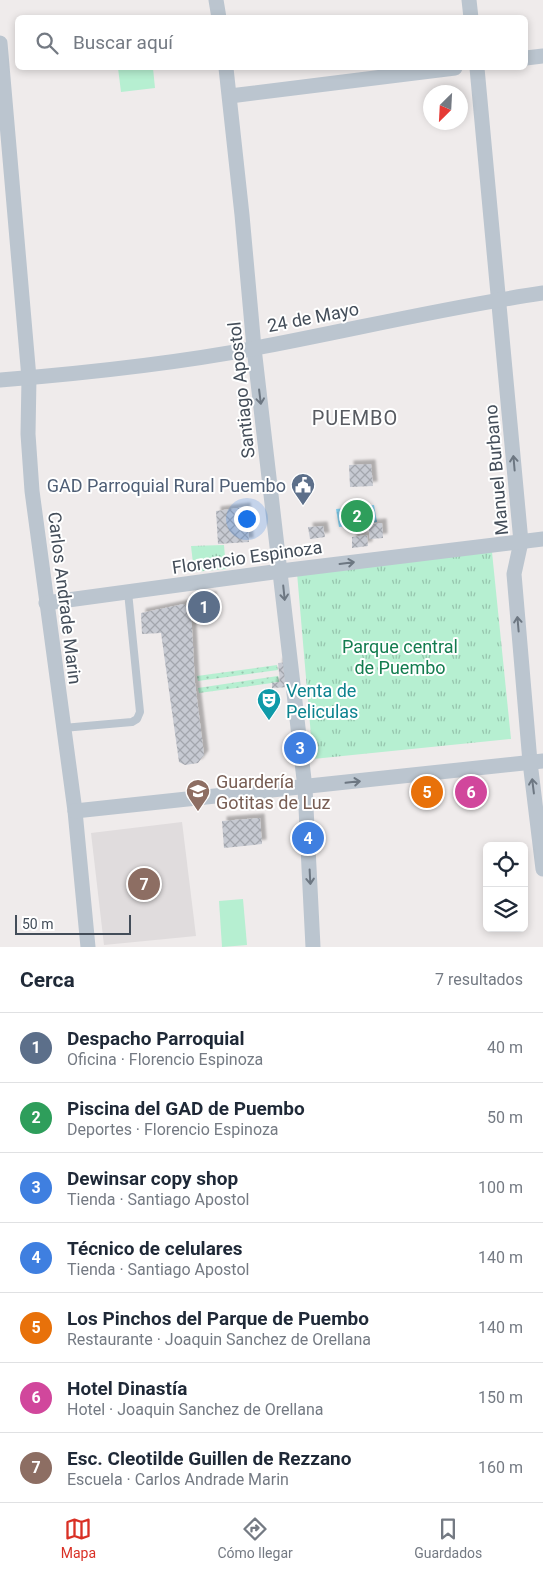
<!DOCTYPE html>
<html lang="es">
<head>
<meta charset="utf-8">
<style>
  body { margin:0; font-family:Roboto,sans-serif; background:#f6f6f7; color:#1f2937 }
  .controls { position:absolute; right:15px; bottom:15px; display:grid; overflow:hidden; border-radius:8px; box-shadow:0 2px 8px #0003 }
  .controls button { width:45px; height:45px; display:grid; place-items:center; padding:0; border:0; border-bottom:1px solid #e0e1e3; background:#fff; color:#1f2937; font:25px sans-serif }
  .compass { position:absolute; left:423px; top:85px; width:45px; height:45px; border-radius:50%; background:#fff; box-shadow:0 2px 8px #0003; rotate:204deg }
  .scale { position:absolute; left:15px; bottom:12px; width:116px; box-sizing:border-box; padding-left:5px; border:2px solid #434d59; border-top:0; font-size:14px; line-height:18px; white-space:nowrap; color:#434d59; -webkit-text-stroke:4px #fff; paint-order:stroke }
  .you { position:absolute; left:246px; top:518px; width:18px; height:18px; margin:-12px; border:4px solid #fff; border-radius:50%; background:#1a73e8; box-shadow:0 0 0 8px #1a73e833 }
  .badge { display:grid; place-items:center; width:32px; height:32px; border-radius:50%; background:#d93025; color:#fff; font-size:16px; font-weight:700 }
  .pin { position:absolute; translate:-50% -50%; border:2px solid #fff; box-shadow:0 1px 5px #0006 }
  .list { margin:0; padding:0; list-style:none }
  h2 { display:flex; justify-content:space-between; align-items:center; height:65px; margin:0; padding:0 20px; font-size:21px }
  h2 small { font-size:16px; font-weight:400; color:#747a83 }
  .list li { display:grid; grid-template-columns:32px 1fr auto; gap:15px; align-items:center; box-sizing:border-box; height:70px; padding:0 20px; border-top:1px solid #e0e1e3 }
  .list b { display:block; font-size:19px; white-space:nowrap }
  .list p { margin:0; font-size:16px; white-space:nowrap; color:#747a83 }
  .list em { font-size:16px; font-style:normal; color:#747a83 }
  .icon { flex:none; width:28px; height:28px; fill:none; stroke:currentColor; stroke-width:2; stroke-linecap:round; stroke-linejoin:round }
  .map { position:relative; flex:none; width:543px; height:947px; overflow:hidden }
  .search { position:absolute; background:#fff; box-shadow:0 2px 8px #0003; left:15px; right:15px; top:15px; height:55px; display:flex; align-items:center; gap:12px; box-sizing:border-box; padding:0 18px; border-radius:8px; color:#747a83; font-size:19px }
  .sheet { height:555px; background:#fff }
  nav { display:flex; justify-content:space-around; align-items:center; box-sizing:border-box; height:70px; border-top:1px solid #e0e1e3; background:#fff; font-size:14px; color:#747a83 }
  nav a { display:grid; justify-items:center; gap:2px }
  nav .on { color:#d93025 }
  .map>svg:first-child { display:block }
  .education { fill:#e0dcdd }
  .grass { fill:url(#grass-dots) }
  .park { fill:url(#park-tufts) }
  .pitch { fill:#b6efd1 }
  .water { fill:url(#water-ripples) }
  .building { fill:url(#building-cross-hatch); filter:url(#shadow) }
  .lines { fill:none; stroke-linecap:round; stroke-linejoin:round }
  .service { stroke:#bbc5cf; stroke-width:8 }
  .minor { stroke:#bbc5cf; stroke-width:15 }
  .oneway { stroke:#6d7782 }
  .labels { text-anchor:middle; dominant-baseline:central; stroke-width:4; stroke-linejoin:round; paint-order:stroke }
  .street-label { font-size:18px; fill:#434d59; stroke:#fff }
  .service-label { font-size:18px; fill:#4e5e75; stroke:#fff; text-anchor:end }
  .park-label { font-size:18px; fill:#137c4f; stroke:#fff }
  .culture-label { font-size:18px; fill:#0d838f; stroke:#fff; text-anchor:start }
  .education-label { font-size:18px; fill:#785e54; stroke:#fff; text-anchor:start }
  .quarter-label { font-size:20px; letter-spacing:1px; fill:#585b61; stroke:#fff }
</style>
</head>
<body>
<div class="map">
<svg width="543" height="947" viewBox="0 0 543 947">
  <defs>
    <pattern id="grass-dots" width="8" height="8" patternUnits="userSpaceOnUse" patternTransform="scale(1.25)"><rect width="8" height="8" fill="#b6efd1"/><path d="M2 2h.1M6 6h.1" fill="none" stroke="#96c4ad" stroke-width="1.8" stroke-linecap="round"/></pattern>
    <pattern id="park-tufts" width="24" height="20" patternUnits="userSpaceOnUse" patternTransform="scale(1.25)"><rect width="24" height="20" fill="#b6efd1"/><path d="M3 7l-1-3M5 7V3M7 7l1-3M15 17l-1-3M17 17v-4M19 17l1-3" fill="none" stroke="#96c4ad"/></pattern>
    <pattern id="water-ripples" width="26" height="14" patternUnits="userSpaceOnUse" patternTransform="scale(1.25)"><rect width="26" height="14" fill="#82cfee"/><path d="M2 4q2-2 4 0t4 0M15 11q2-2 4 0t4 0" fill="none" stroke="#6caac4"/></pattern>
    <pattern id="building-cross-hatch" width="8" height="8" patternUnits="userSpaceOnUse" patternTransform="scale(1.25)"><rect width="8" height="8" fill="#c7cad2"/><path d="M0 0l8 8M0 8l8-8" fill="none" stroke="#a3a6ad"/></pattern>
    <filter id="shadow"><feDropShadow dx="4.5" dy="-4.5" stdDeviation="1" flood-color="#0004"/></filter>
  </defs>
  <rect width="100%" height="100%" fill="#efebeb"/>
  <polygon class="education" points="182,822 196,936 104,945 91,833"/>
  <g class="grass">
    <polygon points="277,665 278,670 198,681 197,676"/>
    <polygon points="278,676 279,682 199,693 198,688"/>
  </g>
  <g class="park">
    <polygon points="224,545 226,569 194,572 191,546"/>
    <polygon points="492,552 511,739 313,759 297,573"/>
  </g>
  <g class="pitch">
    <polygon points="118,68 153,68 155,88 121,92"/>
    <polygon points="243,899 247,945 222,947 219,901"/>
  </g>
  <polygon class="water" points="374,505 377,522 339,527 336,509"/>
  <g class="building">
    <polygon points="371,464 373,486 350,487 349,465"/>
    <polygon points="246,507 249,542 218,544 216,511"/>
    <polygon points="382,523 383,538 370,539 368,524"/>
    <polygon points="323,526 325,537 310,539 308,527"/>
    <polygon points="367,535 368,546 352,548 352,537"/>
    <polygon points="212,596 214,617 196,620 195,597"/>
    <polygon points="184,604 191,611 195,683 204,755 198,763 185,765 179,762 161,633 142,634 141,613"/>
    <polygon points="288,662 291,687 272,688 272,683 280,682 278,663"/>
    <polygon points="260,818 262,844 224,848 222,821"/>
  </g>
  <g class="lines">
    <polyline class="service" points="63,728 132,722 137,719 140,712 128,592"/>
    <g class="minor">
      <polyline points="216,0 219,18"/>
      <polyline points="469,0 471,18"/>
      <polyline points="0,43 29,378 28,434 32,491 75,811 88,947"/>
      <polyline points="526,58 543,56"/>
      <polyline points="226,68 242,215 254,348 305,788 313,947"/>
      <polyline points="477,68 521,542 514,574 530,762 543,869"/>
      <polyline points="230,96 455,68"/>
      <path d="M 0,380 C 86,373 172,364 256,348 C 352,330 447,307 543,293"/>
      <polyline points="46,603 281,571 543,539"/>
      <polyline points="75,811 543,761"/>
    </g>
  </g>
  <defs><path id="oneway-shaft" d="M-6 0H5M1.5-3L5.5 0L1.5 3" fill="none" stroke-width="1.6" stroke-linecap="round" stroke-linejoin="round" transform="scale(1.25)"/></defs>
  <g class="oneway">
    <use href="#oneway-shaft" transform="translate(260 397) rotate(83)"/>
    <use href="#oneway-shaft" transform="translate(514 463) rotate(-95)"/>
    <use href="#oneway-shaft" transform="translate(347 563) rotate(-7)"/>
    <use href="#oneway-shaft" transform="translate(284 593) rotate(84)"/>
    <use href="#oneway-shaft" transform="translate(518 624) rotate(-95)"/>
    <use href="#oneway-shaft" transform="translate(353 782) rotate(-6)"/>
    <use href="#oneway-shaft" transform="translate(533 786) rotate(-97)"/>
    <use href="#oneway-shaft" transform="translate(310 877) rotate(87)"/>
  </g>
  <defs>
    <g id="civic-pin" transform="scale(1.25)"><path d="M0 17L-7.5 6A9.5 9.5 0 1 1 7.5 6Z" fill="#5c6f8a" stroke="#fff"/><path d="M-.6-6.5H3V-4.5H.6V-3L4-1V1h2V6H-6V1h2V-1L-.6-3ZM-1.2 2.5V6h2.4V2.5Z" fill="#fff"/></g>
    <g id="theatre-pin" transform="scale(1.25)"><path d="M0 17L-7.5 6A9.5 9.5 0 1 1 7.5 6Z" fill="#0f9aa8" stroke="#fff"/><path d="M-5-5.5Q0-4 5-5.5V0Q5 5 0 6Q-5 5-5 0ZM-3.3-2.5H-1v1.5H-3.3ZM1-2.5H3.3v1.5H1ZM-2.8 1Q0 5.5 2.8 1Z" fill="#fff"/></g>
    <g id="school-pin" transform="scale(1.25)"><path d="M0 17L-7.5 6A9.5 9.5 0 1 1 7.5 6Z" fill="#8d6e63" stroke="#fff"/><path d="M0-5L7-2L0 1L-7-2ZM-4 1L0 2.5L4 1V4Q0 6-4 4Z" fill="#fff"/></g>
  </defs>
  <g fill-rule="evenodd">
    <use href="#civic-pin" x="303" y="485"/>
    <use href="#theatre-pin" x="269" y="700"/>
    <use href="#school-pin" x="198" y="791"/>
  </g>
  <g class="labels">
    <g class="street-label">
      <text transform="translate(313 317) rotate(-11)">24 de Mayo</text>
      <text transform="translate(241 390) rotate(-96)">Santiago Apostol</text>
      <text transform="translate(496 470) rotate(-95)">Manuel Burbano</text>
      <text transform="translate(247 557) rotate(-8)">Florencio Espinoza</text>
      <text transform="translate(65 598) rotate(83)">Carlos Andrade Marin</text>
    </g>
    <g class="service-label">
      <text x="286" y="485">GAD Parroquial Rural Puembo</text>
    </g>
    <g class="park-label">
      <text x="400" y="646">Parque central<tspan x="400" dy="21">de Puembo</tspan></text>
    </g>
    <g class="culture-label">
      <text x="286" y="690">Venta de<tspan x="286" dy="21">Peliculas</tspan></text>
    </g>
    <g class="education-label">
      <text x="216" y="781">Guardería<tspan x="216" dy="21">Gotitas de Luz</tspan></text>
    </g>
    <g class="quarter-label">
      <text x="355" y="418">PUEMBO</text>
    </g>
  </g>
</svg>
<div class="controls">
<button><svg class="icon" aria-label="locate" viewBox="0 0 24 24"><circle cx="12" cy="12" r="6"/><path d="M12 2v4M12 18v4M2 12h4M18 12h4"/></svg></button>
<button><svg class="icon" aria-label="layers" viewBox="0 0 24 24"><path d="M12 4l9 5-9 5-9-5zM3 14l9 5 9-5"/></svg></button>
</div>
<svg class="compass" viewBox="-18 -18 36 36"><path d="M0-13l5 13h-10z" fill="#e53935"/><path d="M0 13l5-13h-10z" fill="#747a83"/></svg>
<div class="scale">50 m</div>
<div class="you"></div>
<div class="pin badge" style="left:204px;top:607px;background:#5c6f8a">1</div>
<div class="pin badge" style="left:357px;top:516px;background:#2e9e5b">2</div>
<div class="pin badge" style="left:300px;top:748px;background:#3f7fe0">3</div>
<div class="pin badge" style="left:308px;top:838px;background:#3f7fe0">4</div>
<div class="pin badge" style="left:427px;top:792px;background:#e8710a">5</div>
<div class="pin badge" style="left:471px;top:792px;background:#d1479c">6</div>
<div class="pin badge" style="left:144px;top:884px;background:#8d6e63">7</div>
<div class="search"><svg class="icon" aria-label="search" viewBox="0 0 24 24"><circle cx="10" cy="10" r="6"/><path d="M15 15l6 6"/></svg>Buscar aquí</div>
</div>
<section class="sheet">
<h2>Cerca<small>7 resultados</small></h2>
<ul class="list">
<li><span class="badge" style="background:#5c6f8a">1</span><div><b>Despacho Parroquial</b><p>Oficina · Florencio Espinoza</p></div><em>40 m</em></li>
<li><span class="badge" style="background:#2e9e5b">2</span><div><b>Piscina del GAD de Puembo</b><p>Deportes · Florencio Espinoza</p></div><em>50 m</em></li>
<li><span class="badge" style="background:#3f7fe0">3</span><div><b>Dewinsar copy shop</b><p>Tienda · Santiago Apostol</p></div><em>100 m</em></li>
<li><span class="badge" style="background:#3f7fe0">4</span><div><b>Técnico de celulares</b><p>Tienda · Santiago Apostol</p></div><em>140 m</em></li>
<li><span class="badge" style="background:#e8710a">5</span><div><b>Los Pinchos del Parque de Puembo</b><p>Restaurante · Joaquin Sanchez de Orellana</p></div><em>140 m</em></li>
<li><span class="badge" style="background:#d1479c">6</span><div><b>Hotel Dinastía</b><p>Hotel · Joaquin Sanchez de Orellana</p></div><em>150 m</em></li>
<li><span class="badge" style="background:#8d6e63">7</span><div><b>Esc. Cleotilde Guillen de Rezzano</b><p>Escuela · Carlos Andrade Marin</p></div><em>160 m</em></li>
</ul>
</section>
<nav>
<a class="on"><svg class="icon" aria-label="map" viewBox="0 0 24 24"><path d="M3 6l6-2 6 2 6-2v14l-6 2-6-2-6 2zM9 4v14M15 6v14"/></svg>Mapa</a>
<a><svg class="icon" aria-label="directions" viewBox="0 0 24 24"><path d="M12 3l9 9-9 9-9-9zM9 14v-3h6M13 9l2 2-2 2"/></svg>Cómo llegar</a>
<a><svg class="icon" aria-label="saved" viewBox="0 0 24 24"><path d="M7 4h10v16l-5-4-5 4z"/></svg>Guardados</a>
</nav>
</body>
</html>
